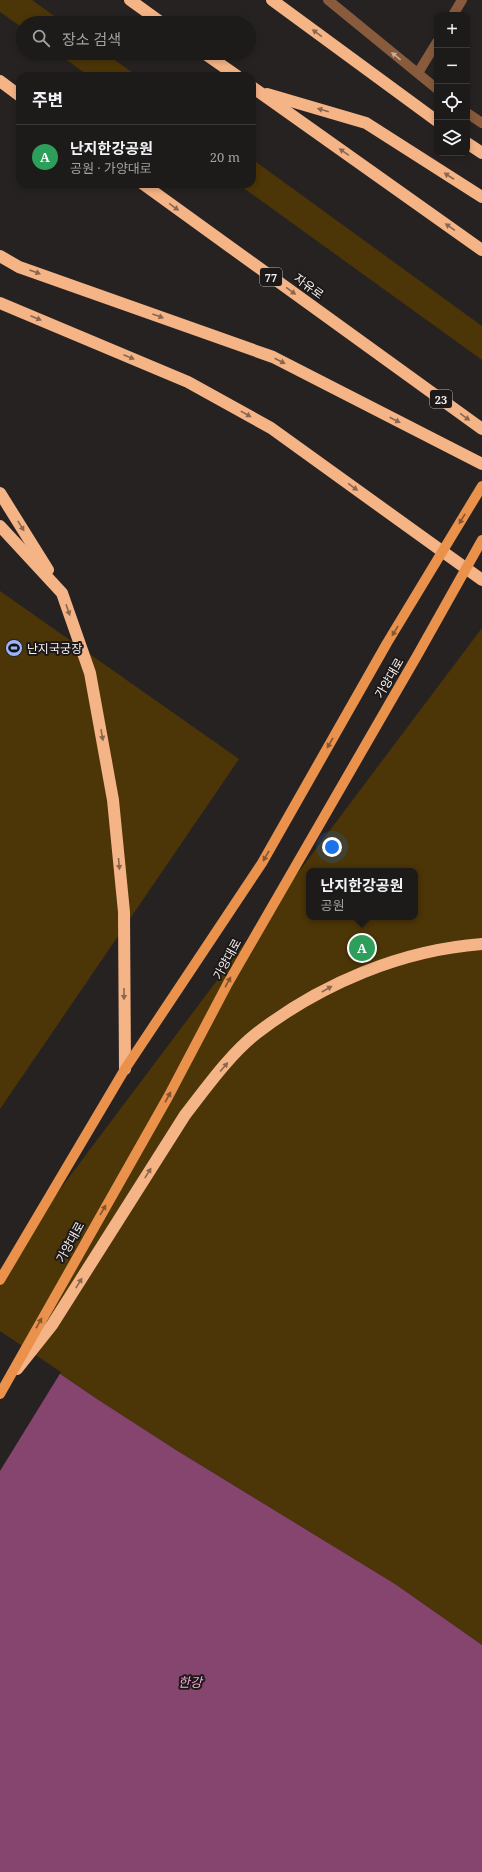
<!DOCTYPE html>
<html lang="ko">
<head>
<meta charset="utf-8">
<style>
  body { margin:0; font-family:"Noto Serif","Noto Sans KR",serif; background:#252323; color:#f1f3f6 }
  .controls { position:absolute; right:12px; top:12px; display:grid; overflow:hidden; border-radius:8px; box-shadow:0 2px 6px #0003 }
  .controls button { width:36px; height:36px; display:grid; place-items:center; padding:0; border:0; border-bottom:1px solid #3b3839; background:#1d1a1a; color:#f1f3f6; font:20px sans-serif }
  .you { position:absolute; left:332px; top:847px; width:14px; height:14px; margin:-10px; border:3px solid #fff; border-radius:50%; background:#1a73e8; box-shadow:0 0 0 6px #1a73e833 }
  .badge { display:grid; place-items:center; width:26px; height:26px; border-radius:50%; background:#ea580c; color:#fff; font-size:13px; font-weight:700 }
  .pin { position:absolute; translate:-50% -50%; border:2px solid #fff; box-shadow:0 1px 4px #0006 }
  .popup { position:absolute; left:306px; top:868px; width:112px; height:52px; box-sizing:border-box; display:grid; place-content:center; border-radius:8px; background:#1d1a1a; filter:drop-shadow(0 1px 3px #0005); font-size:13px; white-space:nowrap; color:#a0a1a2 }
  .popup b { font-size:15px; color:#f1f3f6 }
  .popup::after { content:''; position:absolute; left:50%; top:100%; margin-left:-8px; border:8px solid transparent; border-top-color:#1d1a1a }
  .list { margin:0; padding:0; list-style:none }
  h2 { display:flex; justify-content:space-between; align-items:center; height:52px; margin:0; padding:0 16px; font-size:17px }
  h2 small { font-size:13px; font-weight:400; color:#a0a1a2 }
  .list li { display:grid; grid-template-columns:26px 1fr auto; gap:12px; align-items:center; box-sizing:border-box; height:64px; padding:0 16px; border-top:1px solid #3b3839 }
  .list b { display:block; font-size:15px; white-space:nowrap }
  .list p { margin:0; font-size:13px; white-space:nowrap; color:#a0a1a2 }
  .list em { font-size:13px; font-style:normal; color:#a0a1a2 }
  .icon { flex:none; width:22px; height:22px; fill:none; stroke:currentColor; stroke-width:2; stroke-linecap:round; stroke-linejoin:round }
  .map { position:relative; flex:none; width:482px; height:1872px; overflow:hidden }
  .search { position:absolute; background:#1d1a1a; box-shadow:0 2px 6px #0003; left:16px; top:16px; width:240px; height:44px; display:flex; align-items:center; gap:10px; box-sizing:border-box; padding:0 14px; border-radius:22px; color:#a0a1a2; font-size:15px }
  .panel { position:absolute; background:#1d1a1a; box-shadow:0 2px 6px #0003; left:16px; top:72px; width:240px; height:116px; border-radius:12px }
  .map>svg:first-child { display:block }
  .green { fill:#4c3507; fill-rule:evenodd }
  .water { fill:#85456e }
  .pier { fill:#272222 }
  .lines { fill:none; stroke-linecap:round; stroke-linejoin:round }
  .minor { stroke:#875b3c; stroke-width:10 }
  .highway { stroke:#f5b486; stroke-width:12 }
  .major-bridge { stroke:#ea914c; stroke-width:10 }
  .oneway { fill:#89664f }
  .oneway2 { fill:#c3ae9f }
  .oneway3 { fill:#845532 }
  .labels { text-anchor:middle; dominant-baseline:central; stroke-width:4; stroke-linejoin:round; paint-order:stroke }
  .shield { fill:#1d1918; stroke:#b4b0af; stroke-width:1 }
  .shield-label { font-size:11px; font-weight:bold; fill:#f4f1f0 }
  .street-label { font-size:12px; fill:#f4f1f0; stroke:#1d1918 }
  .poi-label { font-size:12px; fill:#f4f1f0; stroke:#1d1918; text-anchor:start }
  .water-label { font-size:13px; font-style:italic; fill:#f6aad8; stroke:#1d1918 }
</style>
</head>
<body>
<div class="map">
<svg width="482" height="1872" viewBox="0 0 482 1872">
  <rect width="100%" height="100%" fill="#272222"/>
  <g class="green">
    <polygon points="0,0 32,0 64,23 23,23 23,28 0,12"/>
    <polygon points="57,53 105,53 137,76 89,76"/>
    <polygon points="252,159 482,326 482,360 238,184 252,184"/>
    <polygon points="0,591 239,759 0,1109"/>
    <path d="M 482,628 L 482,1645 L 395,1584 L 176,1450 L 97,1399 L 0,1333 L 0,1269 ZM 309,871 L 415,871 L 415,917 L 309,917 Z"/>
  </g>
  <polygon class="water" points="0,1333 97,1399 176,1450 395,1584 482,1645 482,1872 0,1872"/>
  <polygon class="pier" points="0,1331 61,1372 0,1471"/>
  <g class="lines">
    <g class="minor">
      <polyline points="328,0 437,89"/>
      <polyline points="453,15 462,0"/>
      <polyline points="418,73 437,42"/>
      <polyline points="467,113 482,123"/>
    </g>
    <g class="highway">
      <polyline points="130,0 162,23"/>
      <polyline points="272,0 437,121"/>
      <polyline points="204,53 237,76"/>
      <polyline points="0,81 20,96"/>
      <polyline points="252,87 482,250"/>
      <polyline points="267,94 366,123 482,197"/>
      <polyline points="467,143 482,153"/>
      <polyline points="143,184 482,429"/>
      <polyline points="0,256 19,267 273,357 482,464"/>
      <polyline points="0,303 188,382 271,428 482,580"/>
      <polyline points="0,493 48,570"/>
      <polyline points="0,526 62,593 90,673 113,800 124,912 125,1069"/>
      <path d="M 17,1369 L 52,1325 L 185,1115 C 206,1088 230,1054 257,1033 C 321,984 401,950 482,944"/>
    </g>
    <g class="major-bridge">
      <polyline points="0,1280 125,1069 262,863 387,643 482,486"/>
      <polyline points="0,1394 168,1097 228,983 418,654 482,540"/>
    </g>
  </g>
  <defs><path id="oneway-solid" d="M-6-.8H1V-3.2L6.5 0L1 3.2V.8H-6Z"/></defs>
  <g class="oneway">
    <use href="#oneway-solid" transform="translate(317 33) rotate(-144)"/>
    <use href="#oneway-solid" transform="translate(323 110) rotate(-164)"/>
    <use href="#oneway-solid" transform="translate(344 152) rotate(-145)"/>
    <use href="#oneway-solid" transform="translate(449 176) rotate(-147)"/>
    <use href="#oneway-solid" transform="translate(174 207) rotate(36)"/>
    <use href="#oneway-solid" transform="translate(450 227) rotate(-145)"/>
    <use href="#oneway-solid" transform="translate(35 272) rotate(20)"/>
    <use href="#oneway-solid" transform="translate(291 291) rotate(36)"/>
    <use href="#oneway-solid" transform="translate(158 316) rotate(20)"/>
    <use href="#oneway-solid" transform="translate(36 318) rotate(23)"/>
    <use href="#oneway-solid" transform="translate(129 357) rotate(23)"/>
    <use href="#oneway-solid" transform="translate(280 361) rotate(27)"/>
    <use href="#oneway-solid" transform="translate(246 414) rotate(29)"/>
    <use href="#oneway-solid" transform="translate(465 417) rotate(36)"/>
    <use href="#oneway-solid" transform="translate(395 420) rotate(27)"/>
    <use href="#oneway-solid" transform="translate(353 487) rotate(36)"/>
    <use href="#oneway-solid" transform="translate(21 526) rotate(58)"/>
    <use href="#oneway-solid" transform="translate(68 610) rotate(71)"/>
    <use href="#oneway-solid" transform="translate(102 735) rotate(80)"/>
    <use href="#oneway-solid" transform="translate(119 864) rotate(85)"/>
    <use href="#oneway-solid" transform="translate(327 989) rotate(-30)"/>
    <use href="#oneway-solid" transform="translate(124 994) rotate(90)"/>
    <use href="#oneway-solid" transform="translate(224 1067) rotate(-49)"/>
    <use href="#oneway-solid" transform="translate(148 1173) rotate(-58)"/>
    <use href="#oneway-solid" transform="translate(79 1283) rotate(-58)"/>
  </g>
  <use class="oneway2" href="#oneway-solid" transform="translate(396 56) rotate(-141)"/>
  <g class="oneway3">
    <use href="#oneway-solid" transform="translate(462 519) rotate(121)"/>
    <use href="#oneway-solid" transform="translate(395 631) rotate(121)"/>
    <use href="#oneway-solid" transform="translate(330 743) rotate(120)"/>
    <use href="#oneway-solid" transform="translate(266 856) rotate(120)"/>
    <use href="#oneway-solid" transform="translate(228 982) rotate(-61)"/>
    <use href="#oneway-solid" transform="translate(168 1097) rotate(-61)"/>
    <use href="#oneway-solid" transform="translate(103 1210) rotate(-60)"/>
    <use href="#oneway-solid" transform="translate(39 1323) rotate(-61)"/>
  </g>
  <defs>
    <g id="stadium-disc" transform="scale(0.9)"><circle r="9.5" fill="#9bb5fd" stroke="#1d1918"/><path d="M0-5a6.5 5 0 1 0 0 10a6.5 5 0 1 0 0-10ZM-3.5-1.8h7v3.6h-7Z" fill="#111"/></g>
  </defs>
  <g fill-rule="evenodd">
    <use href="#stadium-disc" x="14" y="648"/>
  </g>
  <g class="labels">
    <g class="shield">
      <rect x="260" y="268" width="22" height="18" rx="3"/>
      <rect x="430" y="390" width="22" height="18" rx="3"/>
    </g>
    <g class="shield-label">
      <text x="271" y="277">77</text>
      <text x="441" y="399">23</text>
    </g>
    <g class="street-label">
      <text transform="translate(309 286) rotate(36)">자유로</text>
      <text transform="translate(389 678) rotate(-60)">가양대로</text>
      <text transform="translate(227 959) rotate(-61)">가양대로</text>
      <text transform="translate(70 1242) rotate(-61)">가양대로</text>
    </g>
    <g class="poi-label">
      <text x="27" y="648">난지국궁장</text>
    </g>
    <g class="water-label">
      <text x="190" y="1682">한강</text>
    </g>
  </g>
</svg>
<div class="controls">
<button>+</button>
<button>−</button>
<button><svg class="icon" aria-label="locate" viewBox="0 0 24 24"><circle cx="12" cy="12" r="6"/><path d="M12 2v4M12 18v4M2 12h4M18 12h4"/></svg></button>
<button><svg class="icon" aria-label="layers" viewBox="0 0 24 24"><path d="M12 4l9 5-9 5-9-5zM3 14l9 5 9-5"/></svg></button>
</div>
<div class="you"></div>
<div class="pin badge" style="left:362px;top:948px;background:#2e9e5b">A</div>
<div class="popup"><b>난지한강공원</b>공원</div>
<div class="search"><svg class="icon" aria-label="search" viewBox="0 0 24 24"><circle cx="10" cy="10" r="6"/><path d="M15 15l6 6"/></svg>장소 검색</div>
<section class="panel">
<h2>주변<small></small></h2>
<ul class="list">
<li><span class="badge" style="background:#2e9e5b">A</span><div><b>난지한강공원</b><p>공원 · 가양대로</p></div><em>20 m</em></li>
</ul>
</section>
</div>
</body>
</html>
